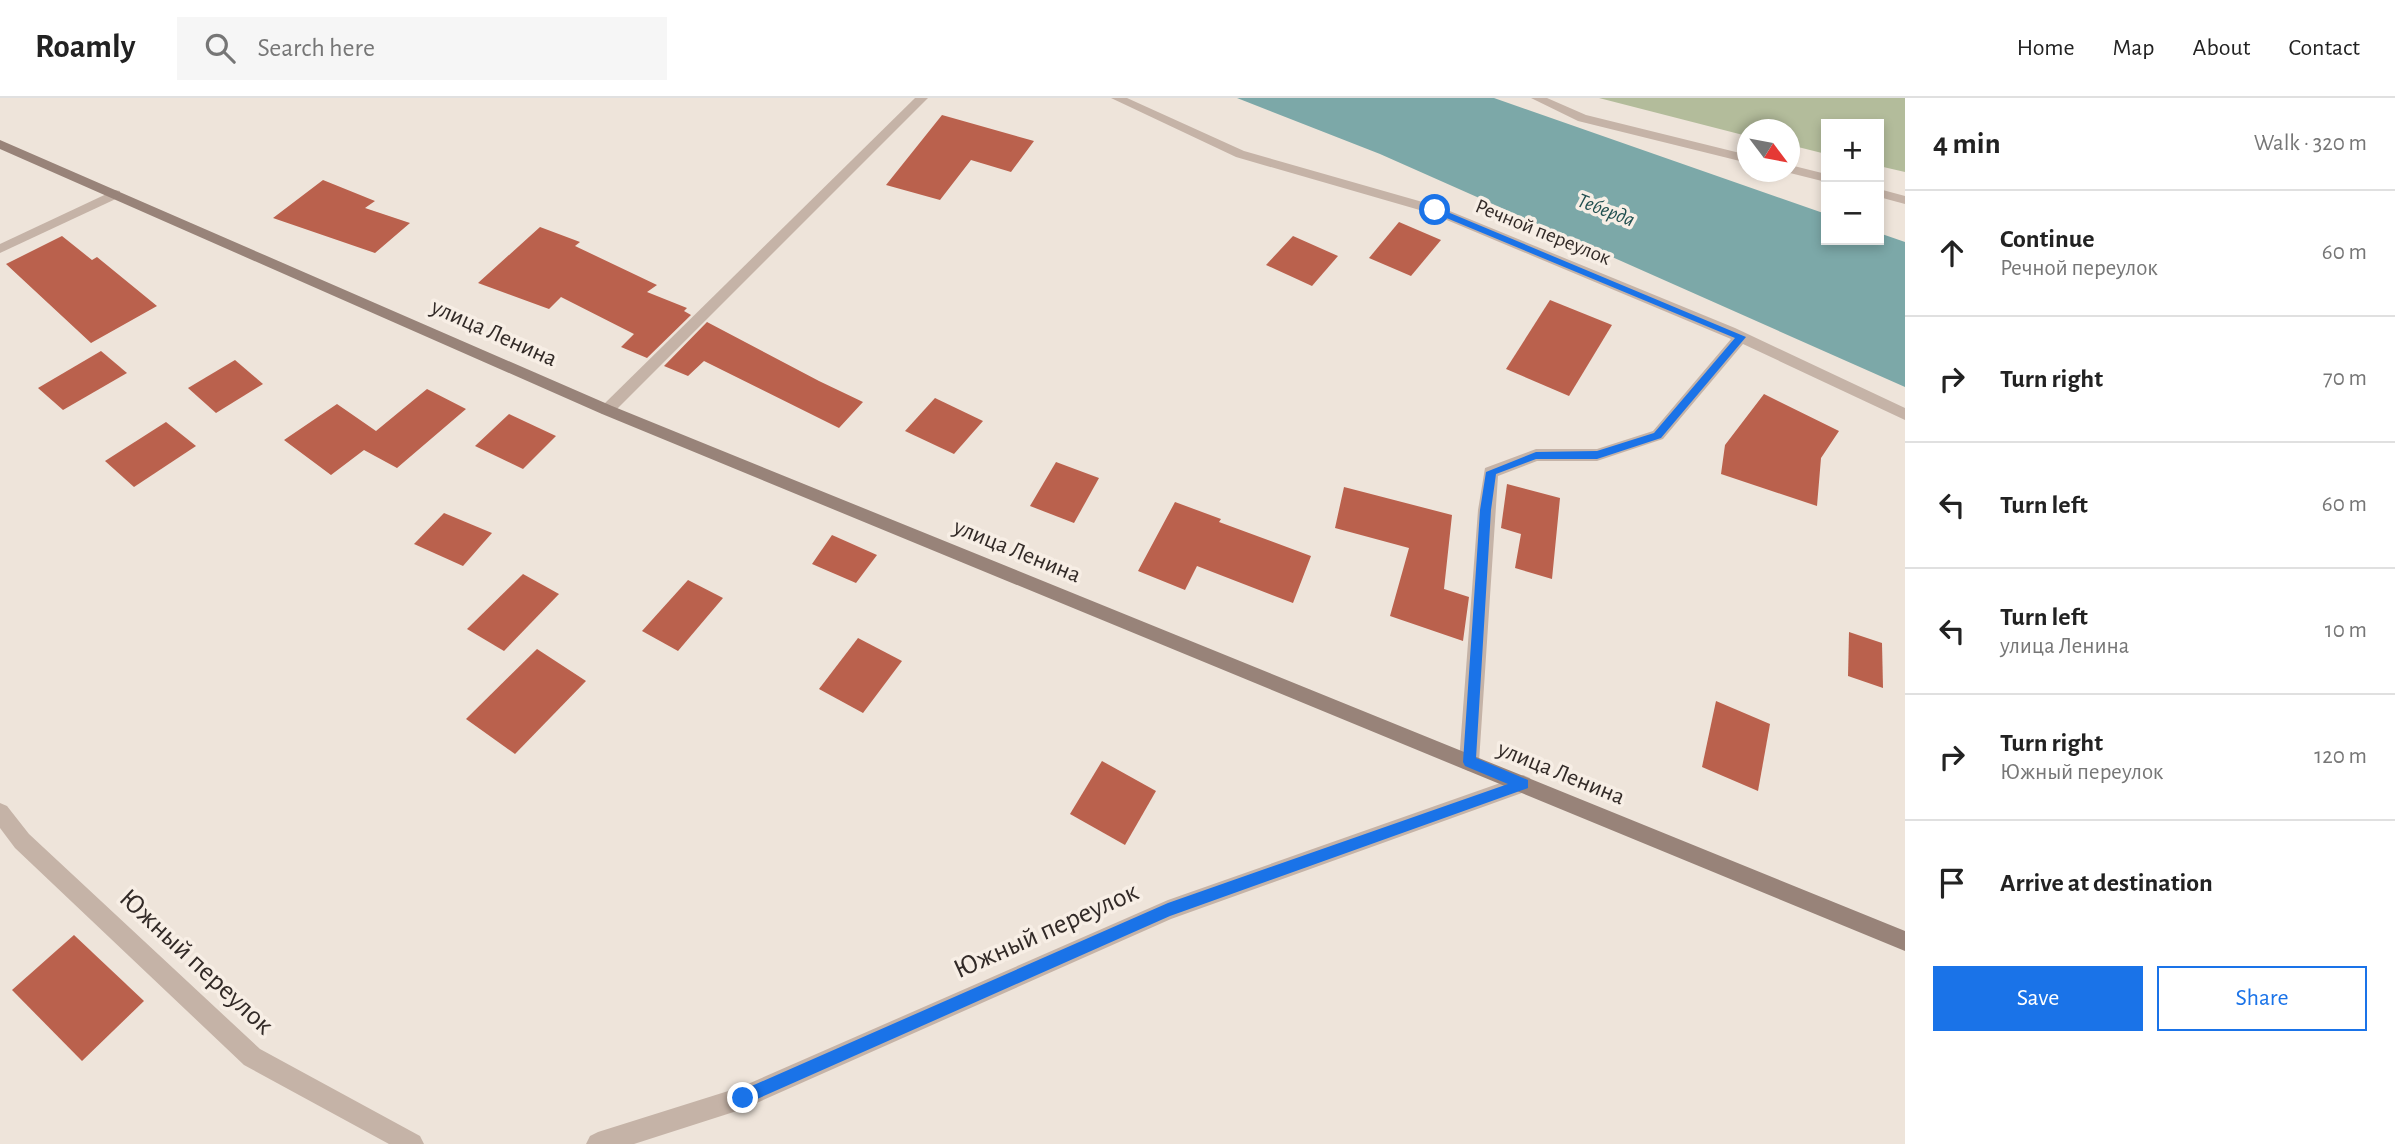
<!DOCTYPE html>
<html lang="en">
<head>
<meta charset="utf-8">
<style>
  body { margin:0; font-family:"Alegreya Sans",sans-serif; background:#f6f6f6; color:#222 }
  .controls { position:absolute; right:21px; top:21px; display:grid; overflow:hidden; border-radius:0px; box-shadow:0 4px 10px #0003 }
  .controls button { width:63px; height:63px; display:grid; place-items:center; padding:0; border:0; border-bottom:2px solid #e0e0e0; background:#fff; color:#222; font:35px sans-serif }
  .compass { position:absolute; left:1737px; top:21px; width:63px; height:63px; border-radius:50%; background:#fff; box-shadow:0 4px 10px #0003; rotate:122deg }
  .stop { position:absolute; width:21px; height:21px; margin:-16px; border:5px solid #1a73e8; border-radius:50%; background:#fff }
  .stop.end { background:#1a73e8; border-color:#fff; box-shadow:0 2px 7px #0008 }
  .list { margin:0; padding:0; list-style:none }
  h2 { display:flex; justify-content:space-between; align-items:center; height:91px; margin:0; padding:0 28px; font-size:30px }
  h2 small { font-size:23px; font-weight:400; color:#767676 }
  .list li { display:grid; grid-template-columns:46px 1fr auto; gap:21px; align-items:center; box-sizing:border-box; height:126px; padding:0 28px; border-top:2px solid #e0e0e0 }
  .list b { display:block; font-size:26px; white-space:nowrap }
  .list p { margin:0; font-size:23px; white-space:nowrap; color:#767676 }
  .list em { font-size:23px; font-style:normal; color:#767676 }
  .actions { display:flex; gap:14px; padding:21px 28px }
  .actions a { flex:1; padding:16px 0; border:2px solid #1a73e8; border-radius:0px; text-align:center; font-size:24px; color:#1a73e8 }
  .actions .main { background:#1a73e8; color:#fff }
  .icon { flex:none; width:38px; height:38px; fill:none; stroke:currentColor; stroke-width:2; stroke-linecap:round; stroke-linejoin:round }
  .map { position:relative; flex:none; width:1905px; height:1046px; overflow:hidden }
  header { display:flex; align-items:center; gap:42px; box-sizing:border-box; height:98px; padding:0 35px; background:#fff; border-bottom:2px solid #e0e0e0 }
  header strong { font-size:33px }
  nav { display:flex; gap:38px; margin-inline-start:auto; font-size:24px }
  .search { width:490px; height:63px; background:#f6f6f6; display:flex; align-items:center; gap:18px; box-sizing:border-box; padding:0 24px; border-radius:0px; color:#767676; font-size:26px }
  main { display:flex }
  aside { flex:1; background:#fff }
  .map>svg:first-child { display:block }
  .green { fill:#b3bc9b }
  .water { fill:#7ca8a8 }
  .building { fill:#ba614d }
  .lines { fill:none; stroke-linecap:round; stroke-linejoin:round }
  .service { fill:#c5b3a7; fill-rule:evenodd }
  .minor { fill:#c5b3a7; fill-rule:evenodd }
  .secondary { fill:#988379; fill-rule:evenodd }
  .route { fill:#1a73e8 }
  .labels { text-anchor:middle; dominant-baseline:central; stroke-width:7; stroke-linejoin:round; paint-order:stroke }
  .far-water-label { font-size:21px; font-style:italic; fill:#214f4f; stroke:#f7eee5 }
  .far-street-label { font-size:21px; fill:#322a27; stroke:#f7eee5 }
  .street-label { font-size:24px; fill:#322a27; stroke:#f7eee5 }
  .near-street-label { font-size:28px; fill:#322a27; stroke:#f7eee5 }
</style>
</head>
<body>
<header>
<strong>Roamly</strong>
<div class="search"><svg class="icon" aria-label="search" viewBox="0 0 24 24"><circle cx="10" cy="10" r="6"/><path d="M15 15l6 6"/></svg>Search here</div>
<nav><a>Home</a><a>Map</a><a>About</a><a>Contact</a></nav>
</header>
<main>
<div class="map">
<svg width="1905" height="1046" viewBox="0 0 1905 1046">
  <rect width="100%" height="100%" fill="#eee4da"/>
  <polygon class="green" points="1599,0 1905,0 1905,74 1879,68 1879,26 1826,26 1826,56 1790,47 1790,32 1748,32 1747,38"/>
  <polygon class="water" points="1237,0 1494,0 1826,116 1826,142 1879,142 1879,135 1905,144 1905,289 1380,56"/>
  <g class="building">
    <polygon points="942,17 1034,43 1011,74 971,62 940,102 886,87"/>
    <polygon points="323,82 375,103 365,110 410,125 375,155 273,120"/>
    <polygon points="1399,124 1441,142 1411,178 1369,160"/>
    <polygon points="540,129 580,144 575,148 657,187 647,194 687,210 684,213 691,217 647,260 621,249 634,236 561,199 549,211 478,185"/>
    <polygon points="62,138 92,162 97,159 157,208 91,245 6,166"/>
    <polygon points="1293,138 1338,158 1312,188 1266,167"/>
    <polygon points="1550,202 1612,227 1569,298 1506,271"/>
    <polygon points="707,224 819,283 863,304 839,330 704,263 688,278 664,268"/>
    <polygon points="101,253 127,275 63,312 38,290"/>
    <polygon points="235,262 263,286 216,315 188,290"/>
    <polygon points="427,291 466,311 397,370 364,352 331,377 284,342 337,306 376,333"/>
    <polygon points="1764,296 1839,333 1821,360 1817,408 1721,376 1725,347"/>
    <polygon points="935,300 983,323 954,356 905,333"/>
    <polygon points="509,316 556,338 523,371 475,348"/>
    <polygon points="166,324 196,348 134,389 105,363"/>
    <polygon points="1056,364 1099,380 1074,425 1030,408"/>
    <polygon points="1507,386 1560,400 1552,481 1515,470 1521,436 1501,430"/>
    <polygon points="1344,389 1452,417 1444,491 1469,499 1463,543 1390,518 1409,450 1335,430"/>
    <polygon points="1175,404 1221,421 1219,424 1311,458 1293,505 1197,468 1185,492 1138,473"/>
    <polygon points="444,415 492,435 463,468 414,446"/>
    <polygon points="832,437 877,457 856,485 812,466"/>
    <polygon points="523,476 559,496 504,553 467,531"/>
    <polygon points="688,482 723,500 678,553 642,533"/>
    <polygon points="1849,534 1882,545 1883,590 1848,578"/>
    <polygon points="858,540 902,563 863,615 819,591"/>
    <polygon points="537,551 586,583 515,656 466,621"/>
    <polygon points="1716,603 1770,626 1758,693 1702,669"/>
    <polygon points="1102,663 1156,693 1125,747 1070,716"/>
    <polygon points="74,837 144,903 82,963 12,892"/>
  </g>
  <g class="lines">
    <g class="service">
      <polygon points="915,0 928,0 612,316 602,316 599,312 602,308"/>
      <polygon points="1531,0 1547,0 1586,17 1748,57 1748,65 1578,23"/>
      <polygon points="1790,67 1826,76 1826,84 1786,74 1790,74"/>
      <polygon points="1879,91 1905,98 1905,106 1879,99"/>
    </g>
    <g class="minor">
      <polygon points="1111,0 1127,0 1244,53 1440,109 1735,230 1905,310 1905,322 1743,246 1663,341 1597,363 1537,363 1498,378 1479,664 1476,670 1469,673 1462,670 1459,664 1478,412 1485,370 1536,351 1597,351 1653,333 1731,241 1430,115 1236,59"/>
      <polygon points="115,92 120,93 120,99 0,155 0,146"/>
      <polygon points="1523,677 1530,680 1533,686 1530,692 1171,821 743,1011 634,1046 586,1046 590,1038 598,1034 741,989 1168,802"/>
      <polygon points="0,705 7,708 29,736 260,951 420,1038 424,1046 389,1046 244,967 15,750 0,730"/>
    </g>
    <polygon class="secondary" points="0,42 612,308 1905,833 1905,853 602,316 0,51"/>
  </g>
  <polygon class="route" points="1432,110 1438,110 1746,239 1661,340 1597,361 1536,361 1496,376 1491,412 1476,660 1528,682 1528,690 1170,818 748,1005 743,1007 738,1005 736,1000 738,994 1168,805 1508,686 1465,668 1463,664 1480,412 1486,374 1536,354 1597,353 1654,335 1735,240 1432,114"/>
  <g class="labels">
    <g class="far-water-label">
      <text transform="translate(1606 112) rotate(21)">Теберда</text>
    </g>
    <g class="far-street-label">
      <text transform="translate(1543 134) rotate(22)">Речной переулок</text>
    </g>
    <g class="street-label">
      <text transform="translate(494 235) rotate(24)">улица Ленина</text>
      <text transform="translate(1017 453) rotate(22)">улица Ленина</text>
      <text transform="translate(1561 675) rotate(22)">улица Ленина</text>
    </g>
    <g class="near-street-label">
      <text transform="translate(1046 833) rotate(-24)">Южный переулок</text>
      <text transform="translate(196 864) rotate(43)">Южный переулок</text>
    </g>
  </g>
</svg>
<div class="controls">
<button>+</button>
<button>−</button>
</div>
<svg class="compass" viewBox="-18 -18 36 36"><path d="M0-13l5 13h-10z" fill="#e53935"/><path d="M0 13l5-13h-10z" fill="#767676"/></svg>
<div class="stop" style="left:1435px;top:112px"></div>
<div class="stop end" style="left:743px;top:1000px"></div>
</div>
<aside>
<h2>4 min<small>Walk · 320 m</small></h2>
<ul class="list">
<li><svg class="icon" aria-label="ahead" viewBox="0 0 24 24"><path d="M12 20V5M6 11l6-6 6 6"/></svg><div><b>Continue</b><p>Речной переулок</p></div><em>60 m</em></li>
<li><svg class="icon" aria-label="right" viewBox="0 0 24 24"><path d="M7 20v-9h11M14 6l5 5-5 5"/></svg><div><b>Turn right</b></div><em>70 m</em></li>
<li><svg class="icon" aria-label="left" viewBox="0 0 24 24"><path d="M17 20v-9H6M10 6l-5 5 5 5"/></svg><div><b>Turn left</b></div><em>60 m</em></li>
<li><svg class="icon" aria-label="left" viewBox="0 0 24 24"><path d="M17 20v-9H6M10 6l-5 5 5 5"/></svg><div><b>Turn left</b><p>улица Ленина</p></div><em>10 m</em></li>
<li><svg class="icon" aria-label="right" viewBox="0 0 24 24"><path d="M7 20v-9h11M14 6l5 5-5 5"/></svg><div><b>Turn right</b><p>Южный переулок</p></div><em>120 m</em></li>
<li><svg class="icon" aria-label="arrive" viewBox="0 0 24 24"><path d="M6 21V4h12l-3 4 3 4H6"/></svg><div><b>Arrive at destination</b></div></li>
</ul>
<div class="actions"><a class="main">Save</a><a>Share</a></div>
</aside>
</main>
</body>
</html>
